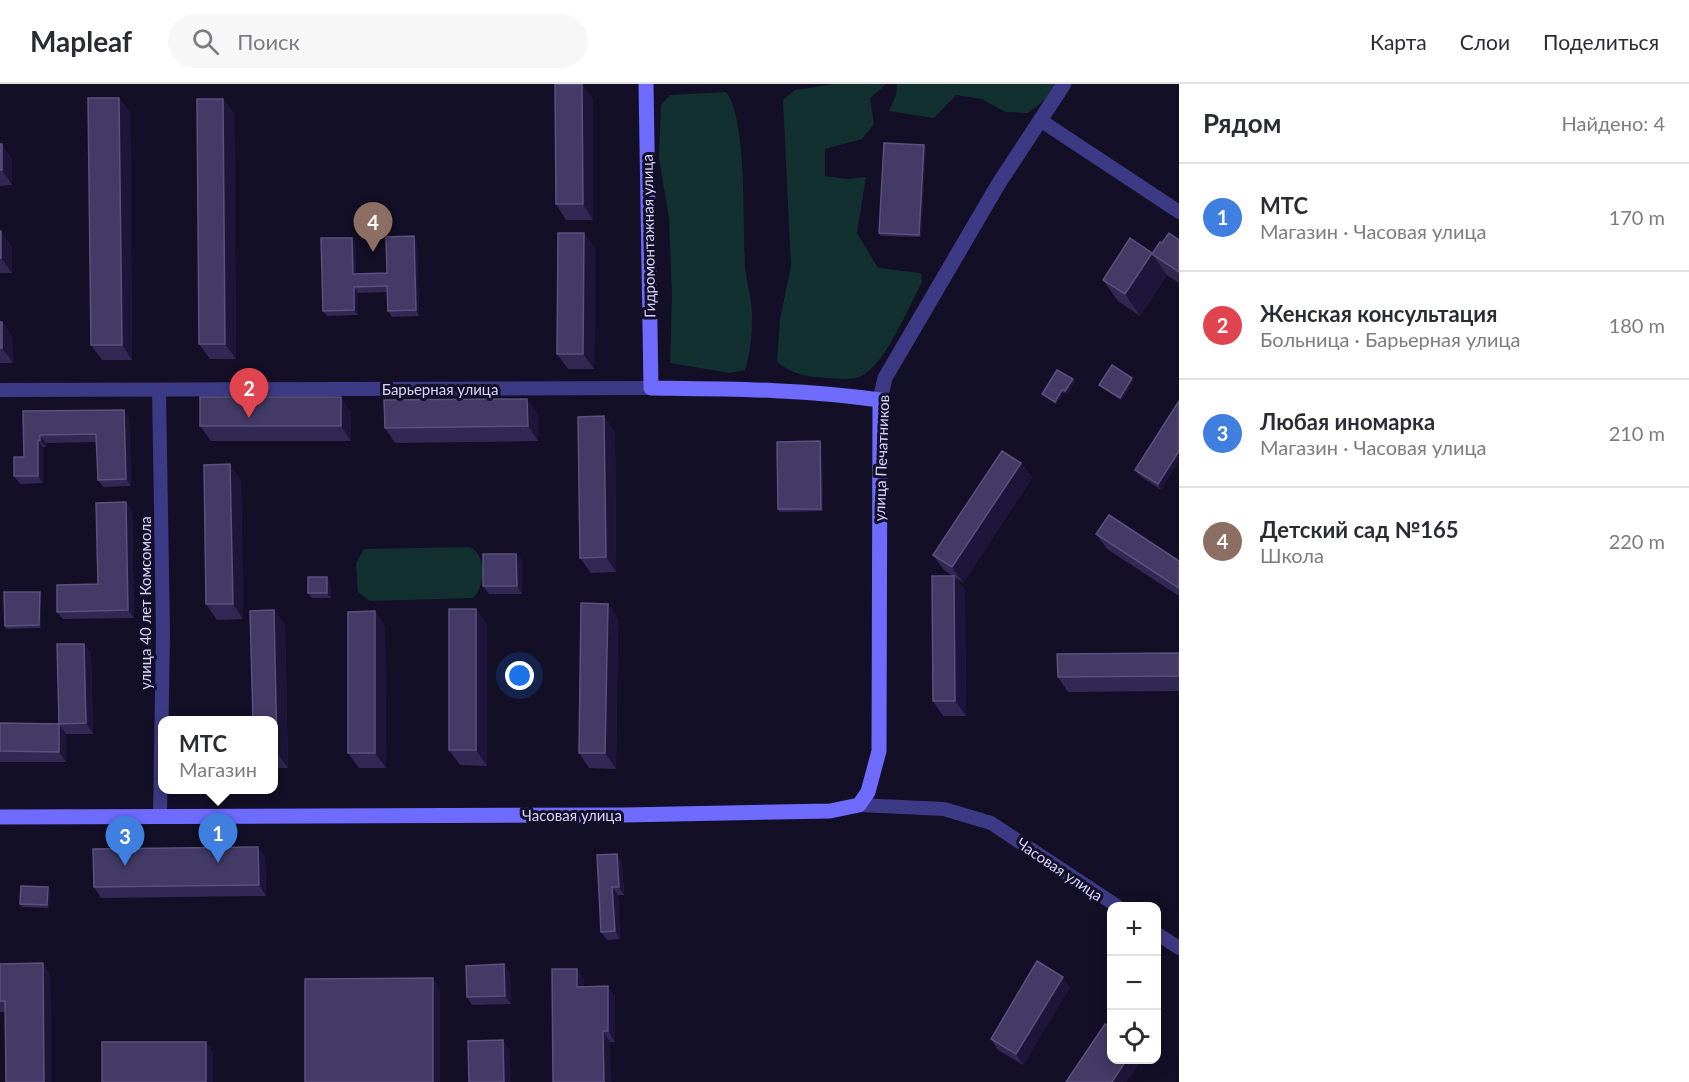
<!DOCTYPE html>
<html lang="ru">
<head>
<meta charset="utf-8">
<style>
  body { margin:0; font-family:Lato,sans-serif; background:#f7f7f7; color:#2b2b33 }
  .controls { position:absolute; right:18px; bottom:18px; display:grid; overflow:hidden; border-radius:12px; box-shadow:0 3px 15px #0003 }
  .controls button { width:54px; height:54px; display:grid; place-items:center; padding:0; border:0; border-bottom:2px solid #e1e1e2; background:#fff; color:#2b2b33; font:30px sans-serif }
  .you { position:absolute; left:520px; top:592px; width:21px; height:21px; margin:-15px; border:4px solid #fff; border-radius:50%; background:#1a73e8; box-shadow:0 0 0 9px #1a73e833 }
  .badge { display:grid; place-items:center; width:39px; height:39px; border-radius:50%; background:#0f766e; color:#fff; font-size:20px; font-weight:700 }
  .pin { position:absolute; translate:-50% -50px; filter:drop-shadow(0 2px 3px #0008) }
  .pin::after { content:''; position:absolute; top:32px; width:21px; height:18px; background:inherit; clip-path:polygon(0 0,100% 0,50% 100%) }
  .popup { position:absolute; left:158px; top:632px; width:120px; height:78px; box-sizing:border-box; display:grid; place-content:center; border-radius:12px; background:#fff; filter:drop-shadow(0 2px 4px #0005); font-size:20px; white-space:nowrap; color:#7c7c81 }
  .popup b { font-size:22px; color:#2b2b33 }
  .popup::after { content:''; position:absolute; left:50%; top:100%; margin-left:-12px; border:12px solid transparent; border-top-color:#fff }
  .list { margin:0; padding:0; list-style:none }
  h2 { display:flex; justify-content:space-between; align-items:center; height:78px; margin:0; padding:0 24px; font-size:26px }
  h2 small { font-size:20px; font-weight:400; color:#7c7c81 }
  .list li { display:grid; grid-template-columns:39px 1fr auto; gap:18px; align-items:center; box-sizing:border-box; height:108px; padding:0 24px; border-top:2px solid #e1e1e2 }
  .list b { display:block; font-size:22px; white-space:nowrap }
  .list p { margin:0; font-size:20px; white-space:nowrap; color:#7c7c81 }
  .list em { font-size:20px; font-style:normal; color:#7c7c81 }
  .icon { flex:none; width:33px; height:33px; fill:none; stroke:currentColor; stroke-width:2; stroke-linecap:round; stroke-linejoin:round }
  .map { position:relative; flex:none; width:1179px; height:998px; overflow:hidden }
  header { display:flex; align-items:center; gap:36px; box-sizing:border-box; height:84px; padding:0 30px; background:#fff; border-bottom:2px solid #e1e1e2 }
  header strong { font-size:28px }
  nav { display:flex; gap:33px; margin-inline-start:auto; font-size:21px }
  .search { width:420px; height:54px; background:#f7f7f7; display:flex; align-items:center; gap:15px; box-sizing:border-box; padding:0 21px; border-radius:33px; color:#7c7c81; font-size:22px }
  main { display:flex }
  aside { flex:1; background:#fff }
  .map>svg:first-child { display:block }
  .green { fill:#12302f }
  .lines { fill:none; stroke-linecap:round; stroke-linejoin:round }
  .minor { stroke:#3d3a85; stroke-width:14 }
  .tertiary { stroke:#3d3a85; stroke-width:15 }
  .secondary { stroke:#6f6bff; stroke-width:15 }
  .wall { fill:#312854 }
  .shaded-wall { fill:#1d163a }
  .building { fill:#433a66; stroke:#5a527e; stroke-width:1.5 }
  .labels { text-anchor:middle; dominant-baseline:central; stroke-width:6; stroke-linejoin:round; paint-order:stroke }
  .street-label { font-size:15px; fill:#d9d4ff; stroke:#130f26 }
</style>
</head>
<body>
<header>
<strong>Mapleaf</strong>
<div class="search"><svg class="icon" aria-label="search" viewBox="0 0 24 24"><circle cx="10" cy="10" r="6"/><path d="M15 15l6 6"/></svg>Поиск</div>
<nav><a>Карта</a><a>Слои</a><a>Поделиться</a></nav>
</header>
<main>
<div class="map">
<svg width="1179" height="998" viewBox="0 0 1179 998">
  <rect width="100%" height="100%" fill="#130f26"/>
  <g class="green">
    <path d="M 834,0 L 886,0 L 870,14 L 874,40 L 862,55 L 825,65 L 825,92 L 848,95 L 866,93 L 857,149 L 878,184 L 921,189 L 922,198 C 909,222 886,280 861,292 C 852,296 839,295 829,294 C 807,293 794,291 777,278 L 780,235 L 791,182 L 783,16 L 795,6 Z"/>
    <polygon points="897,0 1056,0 1051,11 1028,29 1005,28 982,15 956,11 934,34 889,27 896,11"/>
    <path d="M 726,8 C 747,32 743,146 745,181 C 746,199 753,217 752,236 C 752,253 750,269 745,286 L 730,289 L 670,279 L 672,212 L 669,134 L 659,74 L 661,21 L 670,11 Z"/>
    <path d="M 470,463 C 487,471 485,503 473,514 L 370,517 L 358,508 L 356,479 L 364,465 Z"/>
  </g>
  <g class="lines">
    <g class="minor">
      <polyline points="1040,36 1179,128"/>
      <polyline points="0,306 651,304"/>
      <polyline points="159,306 163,549 160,732"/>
      <polyline points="859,721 944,725 991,739 1117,822"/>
      <polyline points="1156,849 1179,864"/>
    </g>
    <polyline class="tertiary" points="880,316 885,294 999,99 1064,0"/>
    <path class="secondary" d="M 0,733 L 624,731 L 830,727 L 859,721 L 868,708 L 879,667 L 880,316 C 804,305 728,305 651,304 L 646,0"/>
  </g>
  <g class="wall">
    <polygon points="119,14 130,29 132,276 102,276 91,261"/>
    <polygon points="223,15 234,30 236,275 210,275 199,260"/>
    <polygon points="593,15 593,136 566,136 556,120"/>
    <polygon points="0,60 12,75 12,101 0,102"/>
    <polygon points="924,61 926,63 921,153 881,152 879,149"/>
    <polygon points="0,147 12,163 12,189 0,189"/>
    <polygon points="352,154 355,159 356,190 387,189 417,158 419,232 392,233 388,227 388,208 358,209 358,231 327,232 323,227"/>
    <polygon points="1179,156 1179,199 1167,191 1140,232 1118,217 1103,196 1153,169 1162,159"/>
    <polygon points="595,164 594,285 568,285 557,270"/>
    <polygon points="0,238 2,238 12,253 13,279 0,279"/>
    <polygon points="1073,295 1075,298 1067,310 1064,308 1056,320 1044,312 1042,310"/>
    <polygon points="1134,297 1121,316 1101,303 1099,301"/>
    <polygon points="1179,317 1161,406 1139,391 1135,386"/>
    <polygon points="23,327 129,333 131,402 103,403 98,396 97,358 46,359 46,363 43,363 43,399 20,400 14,392 24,373"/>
    <polygon points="351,328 351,357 211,357 200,342"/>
    <polygon points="538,330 538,357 395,359 385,344"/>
    <polygon points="615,348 616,488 591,489 580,474"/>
    <polygon points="822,360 823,427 779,428 778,425"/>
    <polygon points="1021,379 1032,394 963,499 956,494 965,507 966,632 943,632 933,617 953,492 944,486 933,471"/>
    <polygon points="241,396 243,535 217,536 206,520"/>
    <polygon points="132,426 134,534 63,535 57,528 98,500"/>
    <polygon points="1096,450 1179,477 1179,512 1107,465"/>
    <polygon points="516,470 522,477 522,510 489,510 483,502"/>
    <polygon points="327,493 330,498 331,514 312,514 308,509"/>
    <polygon points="40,508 41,511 41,544 6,545 5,542"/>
    <polygon points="608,520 618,535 616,685 589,684 579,669"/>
    <polygon points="274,526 285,541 288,684 273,684"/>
    <polygon points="375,527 385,543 386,684 359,684 348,669"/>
    <polygon points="487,540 487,682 460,681 449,666"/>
    <polygon points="84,560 91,570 93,650 66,650 66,678 0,678 0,639 59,640"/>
    <polygon points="1179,569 1179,607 1068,608 1058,593"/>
    <polygon points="258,763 265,773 266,812 101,814 94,803"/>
    <polygon points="617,770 622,778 624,811 618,811 620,855 607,856 601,848"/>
    <polygon points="48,803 50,806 49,824 22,823 20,820"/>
    <polygon points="0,880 50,890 51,998 6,998 5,928 0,928"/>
    <polygon points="552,885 584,895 584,903 615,912 615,958 610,958"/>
    <polygon points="510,888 511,920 472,921 467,913"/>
    <polygon points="1070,903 1023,981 998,966 991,955"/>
  </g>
  <g class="shaded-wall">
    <polygon points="582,0 593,15 593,136 583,120"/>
    <polygon points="119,14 130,29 132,276 122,261"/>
    <polygon points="223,15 234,30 236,275 225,260"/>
    <polygon points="2,60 12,75 12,101 2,86"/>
    <polygon points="924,61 926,63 921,153 919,151"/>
    <polygon points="1,147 12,163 12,189 1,174"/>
    <polygon points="584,149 595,164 594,285 583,270"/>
    <polygon points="414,152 417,158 419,232 416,226"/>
    <polygon points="352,154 355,159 356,195 353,190"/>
    <polygon points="1152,170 1167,191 1140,232 1125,210"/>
    <polygon points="354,203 358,209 358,231 354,226"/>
    <polygon points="2,238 12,253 13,279 2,264"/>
    <polygon points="1132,294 1134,297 1121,316 1120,314"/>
    <polygon points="1073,295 1075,298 1067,310 1065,307"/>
    <polygon points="1062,306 1064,308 1056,320 1055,318"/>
    <polygon points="341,313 351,328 351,357 341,342"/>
    <polygon points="527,315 538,330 538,357 528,342"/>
    <polygon points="124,326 129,333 131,402 126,395"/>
    <polygon points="604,332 615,348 616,488 606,473"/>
    <polygon points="40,351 46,359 46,363 40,356"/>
    <polygon points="38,356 43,363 43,399 38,392"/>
    <polygon points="820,357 822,360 823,427 821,425"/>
    <polygon points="1179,367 1179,378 1161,406 1158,400"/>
    <polygon points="1021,379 1032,394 963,499 952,483"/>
    <polygon points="230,380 241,396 243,535 233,520"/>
    <polygon points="126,418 132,426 134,534 128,526"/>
    <polygon points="516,470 522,477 522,510 517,502"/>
    <polygon points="954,492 965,507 966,632 955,617"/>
    <polygon points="327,493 330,498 331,514 327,509"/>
    <polygon points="40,508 41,511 41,544 39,541"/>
    <polygon points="608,520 618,535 616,685 605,669"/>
    <polygon points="476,525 487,540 487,682 476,666"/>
    <polygon points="274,526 285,541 288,684 277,669"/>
    <polygon points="375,527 385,543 386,684 375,669"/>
    <polygon points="84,560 91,570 93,650 86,639"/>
    <polygon points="59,640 66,650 66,678 59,668"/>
    <polygon points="258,763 265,773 266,812 259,801"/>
    <polygon points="617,770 622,778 624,811 619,803"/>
    <polygon points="48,803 50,806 49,824 47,821"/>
    <polygon points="612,803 618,811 620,855 615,847"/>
    <polygon points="43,879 50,890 51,998 44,998"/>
    <polygon points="504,880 510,888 511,920 505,912"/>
    <polygon points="577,885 584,895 584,913 577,903"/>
    <polygon points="1063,893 1070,903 1023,981 1016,970"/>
    <polygon points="433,894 440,905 440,998 433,998"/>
    <polygon points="608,902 615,912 615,958 608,947"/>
    <polygon points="603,947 610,958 611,998 604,998"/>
    <polygon points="503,956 510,967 511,998 504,998"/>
    <polygon points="206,958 213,968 213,998 206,998"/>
    <polygon points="1127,975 1142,975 1127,998 1112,998"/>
  </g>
  <g class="building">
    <polygon points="555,0 582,0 583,120 556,120"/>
    <polygon points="88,14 119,14 122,261 91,261"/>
    <polygon points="197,15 223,15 225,260 199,260"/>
    <polygon points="884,59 924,61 919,151 879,149"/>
    <rect x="0" y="60" width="2" height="26"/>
    <rect x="0" y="147" width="1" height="27"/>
    <polygon points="558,149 584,149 583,270 557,270"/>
    <polygon points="1169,149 1179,156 1179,188 1152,170 1160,158 1162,159"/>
    <polygon points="414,152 416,226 388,227 387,202 354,203 354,226 323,227 321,154 352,154 353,190 387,189 386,153"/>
    <polygon points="1130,154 1152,169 1125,210 1103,196"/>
    <rect x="0" y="238" width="2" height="26"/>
    <polygon points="1112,281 1132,294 1120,314 1099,301"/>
    <polygon points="1057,286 1073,295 1065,307 1062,306 1055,318 1042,310"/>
    <rect x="200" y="313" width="141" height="29"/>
    <polygon points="527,315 528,342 385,344 384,316"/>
    <polygon points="1179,317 1179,367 1158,400 1135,386"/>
    <polygon points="124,326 126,395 98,396 96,350 40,351 40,356 38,356 38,392 14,392 14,373 24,373 23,327"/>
    <polygon points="604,332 606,473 580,474 578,333"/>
    <polygon points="820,357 821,425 778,425 777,358"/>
    <polygon points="1002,367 1021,379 952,483 933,471"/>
    <polygon points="230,380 233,520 206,520 204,381"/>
    <polygon points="126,418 128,526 57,528 57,501 98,500 96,419"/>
    <polygon points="1109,431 1179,477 1179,504 1096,450"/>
    <polygon points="483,470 516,470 517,502 483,502"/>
    <polygon points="932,492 954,492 955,617 933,617"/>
    <rect x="308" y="493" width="19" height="16"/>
    <polygon points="4,508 40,508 39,541 5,542"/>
    <polygon points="581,519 608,520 605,669 579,669"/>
    <rect x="449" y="525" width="27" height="141"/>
    <polygon points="274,526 277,669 273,669 273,636 253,636 250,527"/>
    <polygon points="375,527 375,669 348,669 348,528"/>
    <polygon points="57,560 84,560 86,639 59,640"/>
    <polygon points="1179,569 1179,592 1058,593 1057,570"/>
    <polygon points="0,639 59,640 59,668 0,667"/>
    <polygon points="258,763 259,801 94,803 93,765"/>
    <polygon points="617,770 619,803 612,803 615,847 601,848 597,771"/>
    <polygon points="21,802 48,803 47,821 20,820"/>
    <polygon points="1037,877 1063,893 1016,970 991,955"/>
    <polygon points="43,879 44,998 6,998 5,917 0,917 0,880"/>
    <polygon points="504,880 505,912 467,913 466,882"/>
    <polygon points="552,885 577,885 577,903 608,902 608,947 603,947 604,998 553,998"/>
    <polygon points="433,894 433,998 305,998 305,895"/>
    <polygon points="1105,940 1112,945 1112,975 1127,975 1112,998 1066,998"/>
    <polygon points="503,956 504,998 469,998 468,957"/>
    <rect x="102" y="958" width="104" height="40"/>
  </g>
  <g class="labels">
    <g class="street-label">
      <text transform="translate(648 152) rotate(-91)">Гидромонтажная улица</text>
      <text x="440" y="305">Барьерная улица</text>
      <text transform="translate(881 374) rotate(-88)">улица Печатников</text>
      <text transform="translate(145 519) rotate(-90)">улица 40 лет Комсомола</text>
      <text x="572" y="731">Часовая улица</text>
      <text transform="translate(1060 785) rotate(34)">Часовая улица</text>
    </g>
  </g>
</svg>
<div class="controls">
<button>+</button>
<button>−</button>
<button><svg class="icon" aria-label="locate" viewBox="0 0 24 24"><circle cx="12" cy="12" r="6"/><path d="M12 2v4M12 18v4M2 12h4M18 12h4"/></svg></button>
</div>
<div class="you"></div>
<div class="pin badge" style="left:218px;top:779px;background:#3f7fe0">1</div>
<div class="popup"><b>МТС</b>Магазин</div>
<div class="pin badge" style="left:249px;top:334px;background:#e0444e">2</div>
<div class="pin badge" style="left:125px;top:782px;background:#3f7fe0">3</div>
<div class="pin badge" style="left:373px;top:168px;background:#8d6e63">4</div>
</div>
<aside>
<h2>Рядом<small>Найдено: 4</small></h2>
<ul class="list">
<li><span class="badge" style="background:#3f7fe0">1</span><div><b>МТС</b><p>Магазин · Часовая улица</p></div><em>170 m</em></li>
<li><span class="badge" style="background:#e0444e">2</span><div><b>Женская консультация</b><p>Больница · Барьерная улица</p></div><em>180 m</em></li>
<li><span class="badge" style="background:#3f7fe0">3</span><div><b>Любая иномарка</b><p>Магазин · Часовая улица</p></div><em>210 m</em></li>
<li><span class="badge" style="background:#8d6e63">4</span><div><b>Детский сад №165</b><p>Школа</p></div><em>220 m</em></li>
</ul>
</aside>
</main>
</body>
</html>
